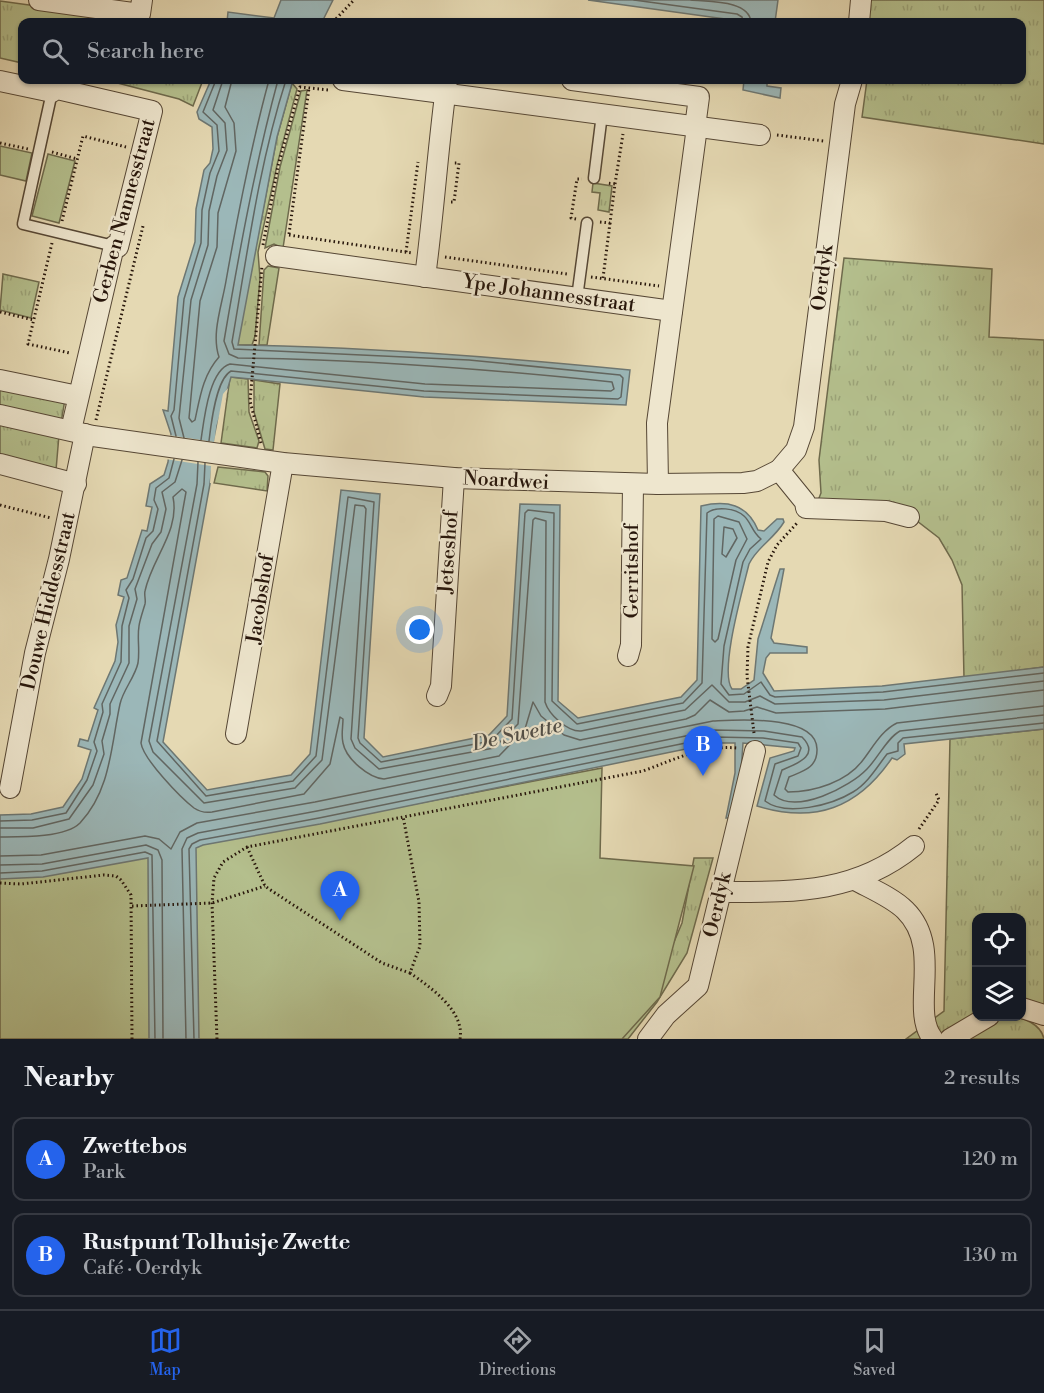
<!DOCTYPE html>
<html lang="en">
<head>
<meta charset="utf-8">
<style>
  body { margin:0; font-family:"Libre Bodoni",serif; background:#20242c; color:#f1f3f6 }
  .controls { position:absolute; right:18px; bottom:18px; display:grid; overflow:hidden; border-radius:12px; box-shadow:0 2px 4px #0004 }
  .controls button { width:54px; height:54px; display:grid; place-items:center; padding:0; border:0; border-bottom:2px solid #363941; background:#171b24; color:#f1f3f6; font:30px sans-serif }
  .you { position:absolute; left:420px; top:630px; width:21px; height:21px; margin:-15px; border:4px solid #fff; border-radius:50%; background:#1a73e8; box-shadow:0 0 0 9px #1a73e833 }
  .badge { display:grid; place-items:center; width:39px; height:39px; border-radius:50%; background:#2563eb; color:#fff; font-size:20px; font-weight:700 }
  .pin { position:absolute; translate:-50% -50px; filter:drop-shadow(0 2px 3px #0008) }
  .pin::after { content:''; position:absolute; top:32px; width:21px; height:18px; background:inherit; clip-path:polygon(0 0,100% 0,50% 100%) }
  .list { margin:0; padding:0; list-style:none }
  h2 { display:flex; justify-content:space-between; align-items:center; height:78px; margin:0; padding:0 24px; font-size:26px }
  h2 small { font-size:20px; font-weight:400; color:#9ea1a6 }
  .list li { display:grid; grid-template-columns:39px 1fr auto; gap:18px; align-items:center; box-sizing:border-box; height:84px; margin:0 12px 12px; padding:0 12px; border:2px solid #363941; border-radius:12px }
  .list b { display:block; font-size:22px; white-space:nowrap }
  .list p { margin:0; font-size:20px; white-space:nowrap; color:#9ea1a6 }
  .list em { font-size:20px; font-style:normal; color:#9ea1a6 }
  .icon { flex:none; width:33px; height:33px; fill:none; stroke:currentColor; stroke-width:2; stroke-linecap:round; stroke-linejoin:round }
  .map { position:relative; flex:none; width:1044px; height:1039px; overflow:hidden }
  .search { position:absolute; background:#171b24; box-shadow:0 2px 4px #0004; left:18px; right:18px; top:18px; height:66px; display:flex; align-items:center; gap:15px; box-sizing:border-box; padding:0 21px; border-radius:12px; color:#9ea1a6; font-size:22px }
  .sheet { height:270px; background:#171b24 }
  nav { display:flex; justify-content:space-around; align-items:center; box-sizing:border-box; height:84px; border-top:2px solid #363941; background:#171b24; font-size:16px; color:#9ea1a6 }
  nav a { display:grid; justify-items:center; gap:3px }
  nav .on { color:#2563eb }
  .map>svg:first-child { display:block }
  .grass { fill:url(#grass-tufts); stroke:#6e6a4c; stroke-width:1.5 }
  .park { fill:#b4bf8d; stroke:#6e6a4c; stroke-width:1.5 }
  .water { fill:#9bb7b8; stroke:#6d7773; stroke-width:1.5 }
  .pier { fill:#e5d9b3 }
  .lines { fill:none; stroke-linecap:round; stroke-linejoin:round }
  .shore { stroke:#616662; stroke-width:1.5 }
  .service-casing { stroke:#564735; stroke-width:13 }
  .minor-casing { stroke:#564735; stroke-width:22 }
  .path { stroke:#27160b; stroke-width:3; stroke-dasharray:1.5 3; stroke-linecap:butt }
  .service { stroke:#eee6ce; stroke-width:10 }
  .minor { stroke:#eee6ce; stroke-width:20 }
  .labels { text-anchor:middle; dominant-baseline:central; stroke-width:4.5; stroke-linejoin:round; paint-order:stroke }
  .street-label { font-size:20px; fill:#27160b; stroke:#eee6ce }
  .water-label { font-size:21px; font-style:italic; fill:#504e48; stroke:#eee6ce }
</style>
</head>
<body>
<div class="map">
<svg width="1044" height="1039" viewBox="0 0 1044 1039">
  <defs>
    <pattern id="grass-tufts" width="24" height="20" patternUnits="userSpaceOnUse" patternTransform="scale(1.5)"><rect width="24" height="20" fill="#b4bf8d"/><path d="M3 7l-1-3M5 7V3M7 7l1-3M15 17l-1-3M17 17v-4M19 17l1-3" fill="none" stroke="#9ba378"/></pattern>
  </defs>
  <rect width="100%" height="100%" fill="#e5d9b3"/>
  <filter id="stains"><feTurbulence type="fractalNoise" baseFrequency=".00333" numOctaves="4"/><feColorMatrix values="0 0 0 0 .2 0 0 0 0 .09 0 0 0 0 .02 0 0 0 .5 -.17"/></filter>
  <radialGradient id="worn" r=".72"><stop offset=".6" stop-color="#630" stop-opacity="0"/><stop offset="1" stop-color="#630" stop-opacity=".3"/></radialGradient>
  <g class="grass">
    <polygon points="868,0 1044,0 1044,144 862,117 867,80 1022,80 1022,22 867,22"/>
    <polygon points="0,1 153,22 22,22 22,63 0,58"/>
    <polygon points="106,80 203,80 193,106 179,99"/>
    <polygon points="292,83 297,89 277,165 258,252 260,278 255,336 252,345 237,345 277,137"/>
    <polygon points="307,90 283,248 274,244 265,248 280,167 301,91"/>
    <polygon points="593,183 612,186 609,212 598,210 600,193 592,192"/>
    <polygon points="844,258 992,269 989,337 1044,340 1044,667 964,678 962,585 952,560 939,538 904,511 817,503 821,493 819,460"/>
    <polygon points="268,266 279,268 267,345 259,345 264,270"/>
    <polygon points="3,274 39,282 31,318 0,310"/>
    <polygon points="230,377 248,379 249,412 259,441 257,448 221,443"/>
    <polygon points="254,380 280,384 273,450 265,449 254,412"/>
    <polygon points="0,390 65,399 61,423 0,410"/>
    <polygon points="0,422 59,435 56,470 0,456"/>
    <polygon points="218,467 265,472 268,476 267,491 214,483"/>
    <polygon points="1044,729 1044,1005 1022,1001 1022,918 976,918 976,1013 931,1039 906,1039 944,1011 950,739"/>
    <polygon points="694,858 713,858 687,953 657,1002 628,1039 606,1039 674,942 682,923"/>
    <path d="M 1009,1016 C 1023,1017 1041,1024 1044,1039 L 963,1039 L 993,1020 Z"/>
  </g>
  <g class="park">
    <polygon points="0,146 32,153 26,181 0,175"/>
    <polygon points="48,154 75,161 59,223 32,216"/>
    <polygon points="602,768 600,858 694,866 660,997 622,1039 0,1039 0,875 158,853"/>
  </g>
  <g class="water">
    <polygon points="281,0 333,0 322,22 227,22 228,12 274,18"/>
    <polygon points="588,0 778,0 775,22 747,22"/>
    <path d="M 211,80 L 293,80 L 277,137 L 238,345 C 369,347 499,357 630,370 L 626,405 L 424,397 L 231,377 L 217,426 L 210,484 L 163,742 L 207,790 L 291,775 L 310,754 L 341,490 L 380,494 L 364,738 L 383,757 L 489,735 L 507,716 L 520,504 L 560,505 L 558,701 L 578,718 L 681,697 L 697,680 L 701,506 C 727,500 747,504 758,530 L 764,531 L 777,519 L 783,519 L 784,522 C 774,539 757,547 749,564 C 743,589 719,671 732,689 L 741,689 L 754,680 L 758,639 L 780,569 L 784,569 L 771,638 L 774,643 L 807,647 L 807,653 L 770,653 L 766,658 L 763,673 L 774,691 L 882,686 L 1044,667 L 1044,729 L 904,744 L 905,754 L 897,760 L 892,758 C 858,808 815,824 757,806 L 770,758 L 794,751 L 795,748 L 743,743 L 741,772 L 731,818 L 726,818 L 735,773 L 735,743 L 715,743 L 320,824 L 203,845 L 196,848 L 199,1039 L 149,1039 L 148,858 L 43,877 L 0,879 L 0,815 L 31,814 L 63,807 L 82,779 L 91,750 L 78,746 L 80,739 L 88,741 L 98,710 L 94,708 L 115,661 L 118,642 L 116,625 L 124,597 L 118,595 L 121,580 L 127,578 L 142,530 L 147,531 L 152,507 L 146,506 L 150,484 L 164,475 L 168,462 L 171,434 L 163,410 L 168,411 L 178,297 L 195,242 L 196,209 L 204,170 L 210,163 L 213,149 L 212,127 L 199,119 L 197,112 Z"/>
    <polygon points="744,80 767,80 767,86 781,88 780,98 743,90"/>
  </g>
  <polygon class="pier" points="228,388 220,427 213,483 210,483 211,466 165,459 168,435 214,442 223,394"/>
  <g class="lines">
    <g class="shore">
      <polyline points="634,0 737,14 742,17 743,22"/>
      <path d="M 691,0 C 709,2 749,0 751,22"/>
      <path d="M 232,80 L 225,107 L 234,123 L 236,151 L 218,213 L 217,247 L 200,301 L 189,418 L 192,422 L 195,420 C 200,397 203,375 219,357 C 211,334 222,305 226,281 C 238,213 251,146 269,80"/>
      <polyline points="176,436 171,416 174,410 184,299 201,243 202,210 210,173 219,151 217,125 203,112 216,80"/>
      <polyline points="184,438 179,418 191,300 208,245 209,211 217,176 227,150 225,123 213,110 223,80"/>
      <path d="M 201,440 C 204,420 209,370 230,364 L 425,384 L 611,391 L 614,389 L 612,382 C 487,369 364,359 238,358 L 229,354 L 224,341 C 239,253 255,165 278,80"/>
      <path d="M 209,441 C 211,424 216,379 231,371 L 424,391 L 618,399 L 621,397 L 623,378 L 620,375 L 469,360 L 234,349 L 232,342 C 247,255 259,164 286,80"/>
      <path d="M 198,462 L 197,484 L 149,741 L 153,752 L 204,803 L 295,788 L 322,760 L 355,505 L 364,506 L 366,509 L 351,739 L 355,748 L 379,769 L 494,748 L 518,724 L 533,520 L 535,518 L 546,521 L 545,702 C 549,715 568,732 581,731 L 685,710 L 712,685 L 729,702 L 745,702 L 760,696 L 775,704 L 884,700 L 1044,681"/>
      <path d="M 205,463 L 204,484 L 157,741 L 206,796 L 293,781 L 316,756 L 348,497 L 374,502 L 358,738 L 360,743 L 381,762 L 491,741 L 512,719 L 525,513 L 528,510 L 554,513 L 552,701 L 577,724 L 683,703 L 702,683 L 707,513 C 716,506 735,508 744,516 C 751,522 752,532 761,539 L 750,549 L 743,562 L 724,646 L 721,684 L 729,695 L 744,694 L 761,682 L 770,695 L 775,697 L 883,692 L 1044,673"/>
      <polygon points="718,516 739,522 747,539 736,560 718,639 715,642 712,639 714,519"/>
      <polygon points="724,527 733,529 737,538 726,557 722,554"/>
      <polyline points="0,821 32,820 66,813 87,780 97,751 94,742 103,712 102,704 121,662 122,626 129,598 126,590 133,579 146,538 153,531 158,509 154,500 156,488 169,478 174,459"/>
      <polyline points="0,828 33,828 69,819 93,785 104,754 102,741 110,714 110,704 129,663 129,626 137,599 135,589 152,544 161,532 166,509 162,492 175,482 182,460"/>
      <path d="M 0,837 C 20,837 65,838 80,823 C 111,790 111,745 120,704 C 123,690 135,677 138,663 C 140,650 137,638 139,626 C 140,619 143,611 145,604 C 146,600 144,595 145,591 C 152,558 180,531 173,497 L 182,489 L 186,492 L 141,743 C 143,759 181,798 194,808 C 200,812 206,813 212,812 L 304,794 L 330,764 L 340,717 L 343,719 C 343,727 341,735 343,743 C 346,759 369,778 384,779 L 499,756 L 525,729 L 533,702 L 541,716 L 564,735 L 580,740 L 686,719 L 695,715 L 710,700 L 729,712 L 744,711 L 757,707 L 776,713 L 885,709 L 1044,690"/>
      <path d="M 0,856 L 41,855 L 145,836 L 159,839 L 171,849 L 180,832 L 197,823 L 315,802 L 713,721 C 738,720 818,714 817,750 C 817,768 803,771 789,777 L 785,789 L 788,792 C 814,792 847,782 863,760 C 873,747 882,730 897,723 L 1044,706"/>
      <polyline points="0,865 42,864 146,845 158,850 162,860 163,1039"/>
      <polyline points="0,873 42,871 145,852 152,855 155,1039"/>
      <path d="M 186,1039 L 182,849 L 187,838 L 198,833 L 317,811 L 715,730 L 764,731 L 802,737 C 821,756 796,764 782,770 L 774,795 C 796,815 850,787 867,769 C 878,758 887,738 900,731 L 1044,715"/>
      <path d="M 194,1039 L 189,849 L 192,844 L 200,840 L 319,818 L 715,737 L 763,738 L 798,743 L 801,748 L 798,756 L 775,764 L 765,801 C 786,817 832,805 853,792 C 868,783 877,767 887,754 L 898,751 L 898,743 L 903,738 L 1044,723"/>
    </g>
    <g class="service-casing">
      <g id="service">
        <polyline points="52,92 23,224 114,246"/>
        <polyline points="594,178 602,114"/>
        <polyline points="577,298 587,223"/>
      </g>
    </g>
    <g class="minor-casing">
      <g id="minor">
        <polyline points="39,0 140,14 142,0"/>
        <polyline points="859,22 861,0"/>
        <polyline points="343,80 760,135"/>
        <polyline points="572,80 699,97 695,127"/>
        <polyline points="852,80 845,104 804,427 796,450 779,470 805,502 806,508 886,511 909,517"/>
        <polyline points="0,81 52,92 53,88 152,111 118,247 114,246 71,430"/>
        <polyline points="276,256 672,311"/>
        <path d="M 425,277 C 434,211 438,145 447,80"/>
        <polyline points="0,380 78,396"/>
        <polyline points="0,415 93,436 283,463 454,478 658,484 657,423 697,127"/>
        <polyline points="0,464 76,484"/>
        <polyline points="658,484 743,483 757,481 779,470"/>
        <polyline points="628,656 631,645 633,485"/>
        <polyline points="437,696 441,686 454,478"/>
        <polyline points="236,734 283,463"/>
        <polyline points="10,788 35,653 59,559 85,434"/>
        <path d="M 857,881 C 872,889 893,898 905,910 C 944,948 909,1009 933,1039"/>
        <path d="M 721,892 C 794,892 855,894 914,846"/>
        <polyline points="1022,1008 1044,1015"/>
        <polyline points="648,1039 666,1015 698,986 755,751"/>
        <polyline points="950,1039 989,1016"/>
      </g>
    </g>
    <g class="path">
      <polyline points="333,22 354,0"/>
      <polyline points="777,135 824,141"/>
      <polyline points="0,143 28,149"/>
      <polyline points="52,152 77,159"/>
      <polyline points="615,184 623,134"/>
      <polyline points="451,202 454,202 459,163 454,163"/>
      <polyline points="576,219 571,218 577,179 582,179"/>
      <polyline points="62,221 83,136 126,147"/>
      <polyline points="600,222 610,223 615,184 606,183"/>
      <polyline points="289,234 309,88"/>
      <polyline points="289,235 412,253"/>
      <polyline points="52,243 28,344 70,353"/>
      <polyline points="263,245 278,166 300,87 329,90"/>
      <polyline points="406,252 418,162"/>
      <polyline points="445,257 567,274"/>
      <polyline points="591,277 659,286"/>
      <polyline points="603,278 610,223"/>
      <polyline points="0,312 34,320"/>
      <polyline points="96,420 143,226"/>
      <polyline points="261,443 250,401 262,266"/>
      <polyline points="0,505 51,518"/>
      <polyline points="754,733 747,676 748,647 768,562 777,545 798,522"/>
      <polyline points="919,829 939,800 936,793"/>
      <polyline points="247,847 265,886 269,889 382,963 410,973 420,946 419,902 403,816"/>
      <polyline points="0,883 21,884 104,875 116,876 121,880 131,895 132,1039"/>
      <polyline points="132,906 212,903 265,886"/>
      <path d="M 410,973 C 430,987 465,1011 460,1039"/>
      <path d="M 217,1039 L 212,903 L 214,878 L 223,862 L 247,847 L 643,771 C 676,759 702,745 737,748"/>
    </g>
    <use href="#service" class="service"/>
    <use href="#minor" class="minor"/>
  </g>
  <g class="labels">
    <g class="street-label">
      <text transform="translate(125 211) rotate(-75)">Gerben Nannesstraat</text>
      <text transform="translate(823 278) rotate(-83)">Oerdyk</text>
      <text transform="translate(549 294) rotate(8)">Ype Johannesstraat</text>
      <text transform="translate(506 481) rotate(3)">Noardwei</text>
      <text transform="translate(449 552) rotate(-86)">Jetseshof</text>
      <text transform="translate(632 571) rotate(-90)">Gerritshof</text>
      <text transform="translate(261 599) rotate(-81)">Jacobshof</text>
      <text transform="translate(49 601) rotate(-77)">Douwe Hiddesstraat</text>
      <text transform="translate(718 905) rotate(-77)">Oerdyk</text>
    </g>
    <g class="water-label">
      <text transform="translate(517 735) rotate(-12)">De Swette</text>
    </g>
  </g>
  <rect width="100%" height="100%" filter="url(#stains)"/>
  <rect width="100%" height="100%" fill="url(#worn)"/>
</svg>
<div class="controls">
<button><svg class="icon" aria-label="locate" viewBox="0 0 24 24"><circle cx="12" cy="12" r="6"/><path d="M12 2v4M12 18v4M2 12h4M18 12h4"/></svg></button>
<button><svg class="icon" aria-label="layers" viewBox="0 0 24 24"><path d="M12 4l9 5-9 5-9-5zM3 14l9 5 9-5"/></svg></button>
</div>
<div class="you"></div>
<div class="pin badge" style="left:340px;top:921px">A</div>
<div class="pin badge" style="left:703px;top:776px">B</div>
<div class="search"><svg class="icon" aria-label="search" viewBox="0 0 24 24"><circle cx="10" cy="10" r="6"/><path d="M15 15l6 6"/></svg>Search here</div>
</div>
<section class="sheet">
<h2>Nearby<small>2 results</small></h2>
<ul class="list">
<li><span class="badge">A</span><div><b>Zwettebos</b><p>Park</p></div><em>120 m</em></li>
<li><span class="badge">B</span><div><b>Rustpunt Tolhuisje Zwette</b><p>Café · Oerdyk</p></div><em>130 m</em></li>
</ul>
</section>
<nav>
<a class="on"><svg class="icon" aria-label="map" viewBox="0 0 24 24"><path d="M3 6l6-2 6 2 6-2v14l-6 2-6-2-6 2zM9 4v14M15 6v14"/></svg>Map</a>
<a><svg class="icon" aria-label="directions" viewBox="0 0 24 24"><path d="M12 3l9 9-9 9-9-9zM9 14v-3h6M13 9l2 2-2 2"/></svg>Directions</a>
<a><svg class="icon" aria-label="saved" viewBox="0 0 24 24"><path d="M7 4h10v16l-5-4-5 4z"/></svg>Saved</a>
</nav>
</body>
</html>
